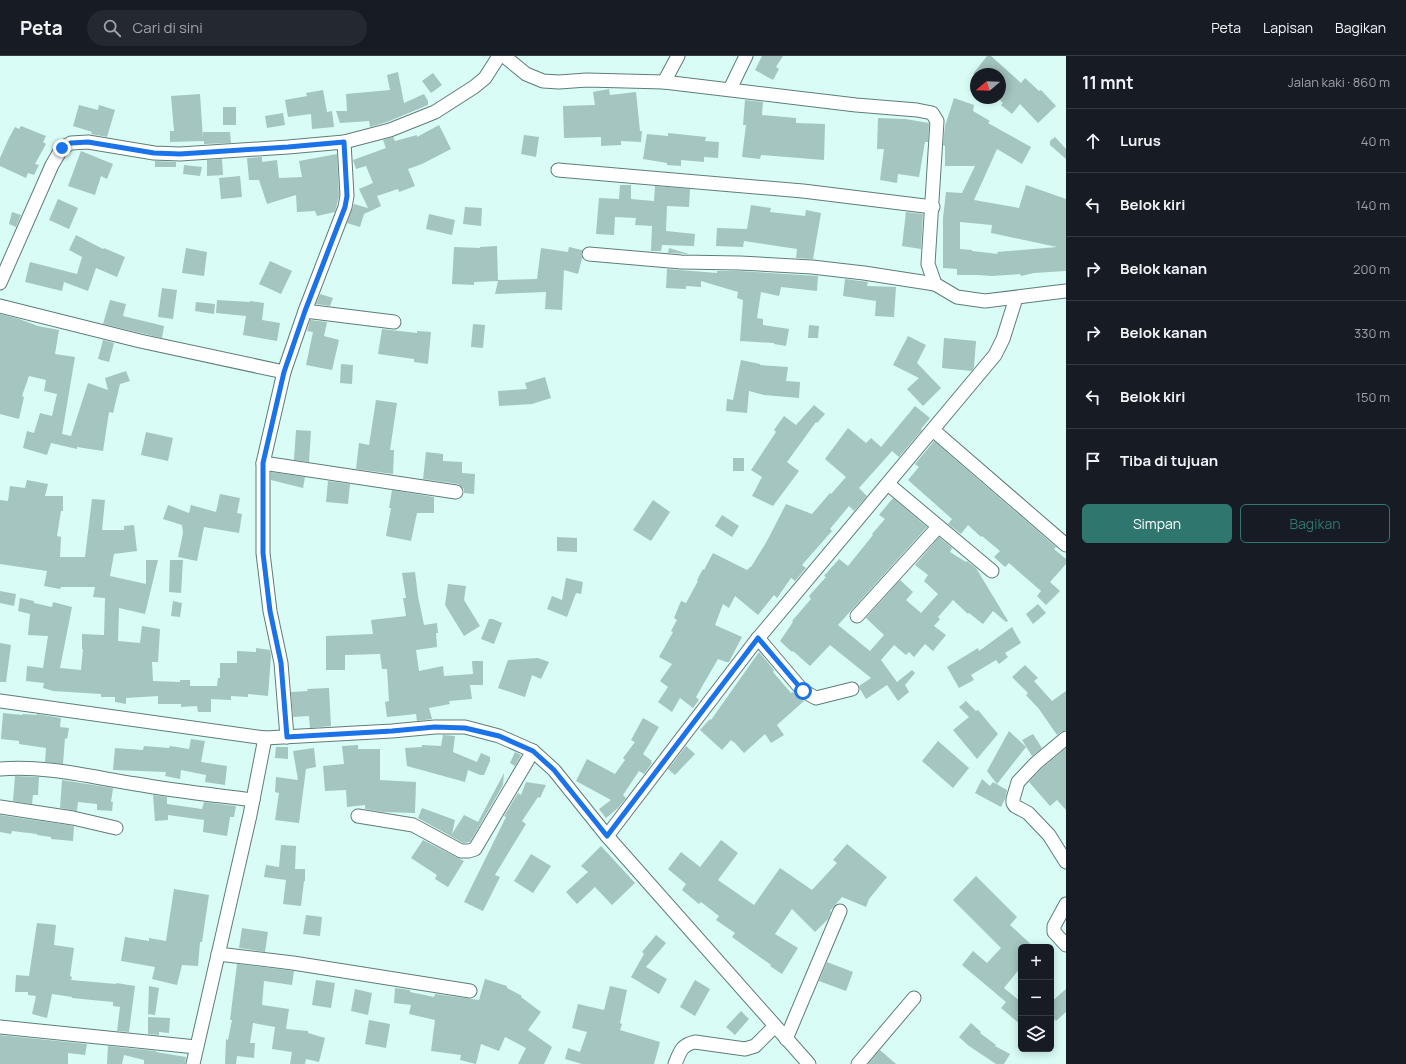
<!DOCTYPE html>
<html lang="id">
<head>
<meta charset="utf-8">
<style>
  body { margin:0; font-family:Manrope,sans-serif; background:#242831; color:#f1f3f6 }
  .controls { position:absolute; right:12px; bottom:12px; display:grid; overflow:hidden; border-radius:6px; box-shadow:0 2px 10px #0003 }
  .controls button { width:36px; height:36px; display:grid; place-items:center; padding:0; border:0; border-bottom:1px solid #363941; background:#171b24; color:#f1f3f6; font:20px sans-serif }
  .compass { position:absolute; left:970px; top:12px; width:36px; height:36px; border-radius:50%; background:#171b24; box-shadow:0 2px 10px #0003; rotate:251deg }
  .stop { position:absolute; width:12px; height:12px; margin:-9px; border:3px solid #1a73e8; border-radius:50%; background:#fff }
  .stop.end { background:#1a73e8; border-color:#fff; box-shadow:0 1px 4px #0008 }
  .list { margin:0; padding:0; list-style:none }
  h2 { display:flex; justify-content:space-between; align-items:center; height:52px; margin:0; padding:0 16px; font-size:17px }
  h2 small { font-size:13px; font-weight:400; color:#9ea1a6 }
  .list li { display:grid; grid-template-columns:26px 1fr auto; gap:12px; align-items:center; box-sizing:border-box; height:64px; padding:0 16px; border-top:1px solid #363941 }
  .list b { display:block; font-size:15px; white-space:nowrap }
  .list em { font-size:13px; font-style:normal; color:#9ea1a6 }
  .actions { display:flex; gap:8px; padding:12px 16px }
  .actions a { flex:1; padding:9px 0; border:1px solid #2f766e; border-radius:6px; text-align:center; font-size:14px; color:#2f766e }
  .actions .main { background:#2f766e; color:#fff }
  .icon { flex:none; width:22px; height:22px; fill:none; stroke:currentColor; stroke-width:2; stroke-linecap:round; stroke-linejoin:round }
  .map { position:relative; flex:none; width:1066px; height:1008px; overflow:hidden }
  header { display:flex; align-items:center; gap:24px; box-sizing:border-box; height:56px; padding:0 20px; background:#171b24; border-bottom:1px solid #363941 }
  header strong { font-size:19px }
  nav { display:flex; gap:22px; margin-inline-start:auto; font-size:14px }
  .search { width:280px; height:36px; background:#242831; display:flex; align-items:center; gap:10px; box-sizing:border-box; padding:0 14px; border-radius:22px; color:#9ea1a6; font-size:15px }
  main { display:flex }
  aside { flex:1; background:#171b24 }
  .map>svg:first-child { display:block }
  .building { fill:#a4c5c0; fill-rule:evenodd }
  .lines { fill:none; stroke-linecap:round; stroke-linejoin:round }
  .minor-casing { stroke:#5e7d78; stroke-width:15 }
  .minor { stroke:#fff; stroke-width:13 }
  .route { stroke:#1a73e8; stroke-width:5 }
</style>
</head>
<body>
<header>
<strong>Peta</strong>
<div class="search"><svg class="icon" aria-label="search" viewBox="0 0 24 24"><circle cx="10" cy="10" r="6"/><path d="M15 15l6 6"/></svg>Cari di sini</div>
<nav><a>Peta</a><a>Lapisan</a><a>Bagikan</a></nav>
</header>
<main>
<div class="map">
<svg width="1066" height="1008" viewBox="0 0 1066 1008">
  <rect width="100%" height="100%" fill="#d9fcf6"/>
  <g class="building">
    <polygon points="762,0 783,0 776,11 779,13 773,24 755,14"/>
    <polygon points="987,0 991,0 1021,27 1025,22 1039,35 1041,34 1056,50 1038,67 1020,48 1012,58 1001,49 1003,47 1000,44 1000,18 973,18"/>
    <polygon points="398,16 404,47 424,38 428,45 428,49 387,66 370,71 369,65 340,67 336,55 347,55 346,38 390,34 387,19"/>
    <polygon points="433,17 442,29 431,37 422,25"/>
    <polygon points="609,33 610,39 636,36 640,75 642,75 641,86 621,85 621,89 601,90 601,81 564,82 563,50 595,49 593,36"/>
    <polygon points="323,34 327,56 332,55 334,71 312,73 311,58 288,61 285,44 307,40 306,37"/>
    <polygon points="200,38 203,83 203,76 230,76 231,87 204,88 204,85 170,86 170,75 174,75 171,40"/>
    <path d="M 954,42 L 974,49 L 973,55 L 990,65 L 988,67 L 1031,91 L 1022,108 L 997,93 L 974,144 L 1019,152 L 1026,129 L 1066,143 L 1066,215 L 1034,217 L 1021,220 L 1020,218 L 992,220 L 978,219 L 957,219 L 957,213 L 943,212 L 943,162 L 946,136 L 962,137 L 975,110 L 945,110 L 945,90 L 943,89 L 945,70 ZM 960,166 L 992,169 L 991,177 L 1057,191 L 997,196 L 998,198 L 972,195 L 972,194 L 960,193 Z"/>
    <polygon points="745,44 763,46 762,59 796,62 796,67 825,68 824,104 761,99 760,103 742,101 746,69 743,69"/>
    <polygon points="79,49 98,54 99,49 115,54 107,81 91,78 92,76 73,70"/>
    <rect x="223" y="51" width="13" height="18"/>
    <polygon points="283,57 285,69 267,72 265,60"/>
    <polygon points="878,62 905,63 929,67 928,86 925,86 919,121 898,118 897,127 880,124 884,93 877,93"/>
    <polygon points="439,69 451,93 422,108 408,113 415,130 399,136 398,133 377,140 381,150 364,158 360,171 347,167 354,148 368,152 359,133 373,127 366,110 356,113 353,104 386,92 383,84 393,81 395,85 417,79 417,81"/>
    <polygon points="21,70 46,80 43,86 46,88 35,108 39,109 34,119 28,117 26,122 0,110 0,102 8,84 15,71 19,73"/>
    <polygon points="668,77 706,81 705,85 719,86 718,102 704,101 704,106 681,104 681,110 667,109 667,107 643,103 647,78 668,80"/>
    <polygon points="524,79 539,81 536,101 521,98"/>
    <polygon points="1055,81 1066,93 1066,103 1050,89 1050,85"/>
    <polygon points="81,95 113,108 107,123 101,120 95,139 68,130"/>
    <polygon points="337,98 339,140 335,156 317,160 315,155 297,156 296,139 267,148 259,124 249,124 247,102 262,101 262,106 277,104 279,122 302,121 299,105"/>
    <polygon points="222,103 223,119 207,120 207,104"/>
    <polygon points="155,105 176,106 176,111 155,111"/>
    <polygon points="184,109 202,111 200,120 183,118"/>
    <polygon points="240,120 242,141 221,143 219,122"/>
    <polygon points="620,129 631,129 631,143 654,145 655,130 690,133 689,151 667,150 666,175 695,178 694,190 662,189 661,195 651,195 652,170 635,169 636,162 615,161 614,179 596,178 599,142 619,143"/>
    <polygon points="58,143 78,152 69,173 49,164"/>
    <polygon points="751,149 771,152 770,156 805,160 806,154 821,157 813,203 796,202 797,193 744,185 743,191 716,190 717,172 747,173"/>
    <polygon points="465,151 482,152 481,170 463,168"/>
    <polygon points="12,156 21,159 16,171 9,168"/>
    <polygon points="906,156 923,158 921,193 902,190"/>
    <polygon points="429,158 455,164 452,179 426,173"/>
    <polygon points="76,179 103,193 104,192 125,201 117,221 96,212 88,235 64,226 62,235 25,226 30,206 77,218 82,201 69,194"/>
    <polygon points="497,190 498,224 537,223 541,192 568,196 569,191 582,194 581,198 582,202 578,218 564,214 562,254 545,253 546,236 495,238 498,225 474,226 474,229 452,228 454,191 480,192 480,191"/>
    <polygon points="186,192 207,196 204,220 182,217"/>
    <polygon points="669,192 689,198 668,197"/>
    <polygon points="270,205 292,215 281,238 259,228"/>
    <polygon points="667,213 717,217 717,215 740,215 818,220 817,235 781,231 779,240 761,236 757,262 763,263 763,269 789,273 786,290 774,288 774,287 740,285 743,244 737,242 738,236 701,225 701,231 686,230 686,233 666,232"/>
    <polygon points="845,223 868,226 867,230 896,231 894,261 875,260 876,245 843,240"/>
    <polygon points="162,232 177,234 173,263 158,261"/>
    <polygon points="320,238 333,242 330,250 316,248"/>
    <polygon points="110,244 126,248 123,260 164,270 162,282 103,268"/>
    <polygon points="217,244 250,246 250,245 264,247 262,264 280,267 277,285 243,279 246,260 216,257"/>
    <polygon points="196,246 215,248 214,258 195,255"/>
    <polygon points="0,258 19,263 38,270 59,274 55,298 75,301 62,378 71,380 88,327 108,334 105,322 126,315 130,325 120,328 113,357 109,356 103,395 77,391 77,393 51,387 47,399 23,392 27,375 34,377 40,357 52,360 57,338 44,335 46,324 29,320 22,340 24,341 19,363 0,358"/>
    <polygon points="310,264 327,266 324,280 339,284 332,314 306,309 313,276 307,275"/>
    <polygon points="473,268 485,269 483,292 471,291"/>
    <polygon points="809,269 819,270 818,282 808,282"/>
    <polygon points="382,273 417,277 417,275 431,276 428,308 414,306 414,303 378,298"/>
    <polygon points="908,280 926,289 917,307 941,332 923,350 907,333 919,322 893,309"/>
    <polygon points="944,282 976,285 974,311 972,315 942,312"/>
    <polygon points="103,284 114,287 109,306 98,303"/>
    <polygon points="741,304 760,308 760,309 788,311 786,325 800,326 799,342 764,339 749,335 747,357 726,355 727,343 733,344"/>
    <polygon points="341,308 353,309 352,328 340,327"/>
    <polygon points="545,321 551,342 532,348 499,350 498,335 527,333 525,327"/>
    <polygon points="376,344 397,347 390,394 394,394 393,418 356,413 359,387 369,389"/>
    <polygon points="814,349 825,358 817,367 816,366 787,406 799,415 773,450 752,440 762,421 751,414 776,376 774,374 784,360 796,369"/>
    <polygon points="915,350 930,362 921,373 922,374 899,401 892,395 859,432 867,440 854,455 849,450 830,473 832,475 802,509 806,512 795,525 791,522 777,542 774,539 758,559 735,540 729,552 723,548 715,569 742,581 729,606 726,606 718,603 696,641 699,644 693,652 680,642 672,656 658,646 668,631 660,625 672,608 659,601 673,576 671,575 677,564 674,562 681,545 686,547 698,525 697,524 703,513 704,514 713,497 747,514 750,511 751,511 767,485 786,448 812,458 830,437 831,438 846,421 825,403 848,372 866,387 871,382 881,391"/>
    <polygon points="296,374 311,375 309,406 294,404"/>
    <polygon points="146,376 173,382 168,405 141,399"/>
    <polygon points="934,385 1056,491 1054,493 1066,503 1066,508 1050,526 1060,535 1046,549 1037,540 1041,535 1009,507 1005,511 994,501 1000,495 982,480 981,481 968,469 961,478 948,468 952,463 908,424 919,411 915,408"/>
    <polygon points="426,396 443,398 443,405 462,406 462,417 475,418 474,438 464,437 464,433 458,428 423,423"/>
    <rect x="733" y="402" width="11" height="13"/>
    <polygon points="271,416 305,421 303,432 271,424"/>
    <polygon points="27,424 48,428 45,440 63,440 63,455 61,455 57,480 61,481 60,501 85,501 92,443 105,444 102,474 124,474 124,470 134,469 137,495 114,498 110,520 146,528 146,504 158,504 145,558 119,552 118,585 140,587 142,570 160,573 158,606 152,606 153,625 180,626 180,624 190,624 190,630 217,630 218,622 220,622 220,607 237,607 237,595 256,596 256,592 270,594 271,600 268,640 248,638 248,641 231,640 231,644 211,643 211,656 198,656 197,650 181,651 181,648 158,648 158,640 126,642 126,648 115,646 115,641 101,641 101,638 53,635 43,632 44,627 26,625 27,610 43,612 48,580 28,579 30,558 18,555 20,542 34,545 34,547 52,551 53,546 72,551 60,612 81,614 83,593 82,593 82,578 104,579 105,542 93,541 95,531 61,531 60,533 44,530 47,515 0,508 0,444 8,445 10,430 25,432"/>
    <polygon points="328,425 350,428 348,448 326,446"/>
    <polygon points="392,434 434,441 434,457 417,457 411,485 386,480 391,452 389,452"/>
    <polygon points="220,438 240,442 237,457 242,458 239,477 204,471 197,505 178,501 183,477 182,469 163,463 168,449 189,457 191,449 216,456"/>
    <polygon points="893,442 927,471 838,569 870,595 884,579 866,562 900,524 913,536 906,544 921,557 938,538 924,525 928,519 915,509 939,481 952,492 950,496 966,506 967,505 976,512 1008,565 1006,566 993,555 983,568 969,557 968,558 953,544 938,561 940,563 934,570 946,579 933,595 925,588 914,601 909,596 906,599 894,589 881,604 897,626 912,614 915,617 905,629 909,636 898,645 887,629 866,643 860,633 859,630 871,622 830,589 810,610 793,595 792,596 780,585 793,566 792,565 811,543 809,540 826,521 824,520 839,503 848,510 873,479 872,478 885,463 879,459"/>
    <polygon points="653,444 670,456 651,485 633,474"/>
    <polygon points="722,459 739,470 732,481 715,470"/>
    <polygon points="557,481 577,482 577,496 557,495"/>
    <polygon points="170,504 183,504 181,537 169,536"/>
    <polygon points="415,516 418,540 424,569 437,567 438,577 436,577 437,591 416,594 419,615 443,610 444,620 473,618 472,605 483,605 483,629 470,629 472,643 449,645 450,648 429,652 432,663 417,665 416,658 387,661 385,646 389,645 387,613 382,613 380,598 345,599 345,614 326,614 326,580 373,578 371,564 406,560 403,542 406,542 402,517"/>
    <polygon points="566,522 583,526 581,538 576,537 567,561 547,553 552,540 562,544"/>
    <polygon points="448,528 466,530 464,544 480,570 464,580 445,549"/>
    <polygon points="0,535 16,538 14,550 0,547"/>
    <polygon points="173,545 182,547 180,561 171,560"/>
    <polygon points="1038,548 1046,557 1033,568 1026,558"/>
    <polygon points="489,563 493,563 502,567 494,588 481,583"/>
    <polygon points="1012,571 1021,587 1005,597 1008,601 999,608 996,604 971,619 974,624 959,632 947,611 978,592 979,595"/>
    <polygon points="0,587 11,589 6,626 0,626"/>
    <polygon points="759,596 774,614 773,616 791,637 793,636 797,640 804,645 777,669 784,679 771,687 765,678 744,697 734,686 733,686 731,684 722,694 700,674 710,663 711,664"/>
    <polygon points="538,602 549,606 541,623 532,619 525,641 498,632 508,604"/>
    <polygon points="1025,609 1038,622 1034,625 1052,645 1066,635 1066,674 1061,676 1057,679 1039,653 1026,639 1028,637 1012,621"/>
    <polygon points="329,632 331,670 310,672 309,660 293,661 291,636 308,635 307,633"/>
    <polygon points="966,645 976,655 978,654 998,678 977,703 953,674 969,661 959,651"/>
    <polygon points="3,657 22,659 23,658 37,659 37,658 61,662 60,671 69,672 67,683 65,682 63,708 45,706 46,692 19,688 19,685 1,683"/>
    <polygon points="643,662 659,671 643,698 652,705 651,706 652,707 644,718 639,715 623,739 626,742 618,752 606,762 599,753 611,744 576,725 587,703 615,718 625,704 623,702 635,686 631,684"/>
    <polygon points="1009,675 1026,691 997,728 987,715"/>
    <polygon points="1033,678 1042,692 1032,700 1022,684"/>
    <polygon points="443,679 455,680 453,696 477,706 481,697 490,701 490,705 484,719 480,719 468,714 465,726 407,710 405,692 422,691 422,689 441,690"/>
    <polygon points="191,683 205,685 201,706 227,710 225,729 205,726 206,719 181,714 180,723 165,720 166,716 113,714 115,692 143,694 144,690 169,692 170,690 189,693"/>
    <polygon points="938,685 969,712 953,732 922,705"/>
    <polygon points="358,689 358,693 380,693 380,724 416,726 415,757 383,756 365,753 365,749 347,751 346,734 325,735 323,710 344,708 342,690"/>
    <polygon points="686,690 695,698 675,719 668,713"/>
    <polygon points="276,691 288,691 288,703 275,702"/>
    <polygon points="314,692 316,711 306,713 299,767 275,764 279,737 275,736 276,721 298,724 293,695"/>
    <polygon points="1066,692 1066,754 1057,744 1050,750 1029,726 1041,713"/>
    <polygon points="515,696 521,699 515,710 510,707"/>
    <polygon points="504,717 503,729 470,786 463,787 418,762 422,752 455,764 452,778 464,759 478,766"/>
    <polygon points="15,720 39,721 38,739 33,739 32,748 13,745"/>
    <polygon points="982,723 990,730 993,726 1007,734 1005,743 1001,751 975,737"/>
    <polygon points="62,724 113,732 111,746 113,746 112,755 97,754 97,748 78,746 77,755 60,752"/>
    <polygon points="526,726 546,729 540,742 538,741 522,765 526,768 495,819 500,821 483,855 464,846 506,761 504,760 518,737 521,739"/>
    <polygon points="153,739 167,741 167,748 202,753 204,746 236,750 234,761 230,761 227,780 203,776 204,764 168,759 168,764 155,765"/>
    <polygon points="0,759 74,770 73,785 51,783 51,781 37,779 37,778 12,775 11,778 0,776"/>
    <polygon points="423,784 464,805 448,831 435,823 437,819 411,802"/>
    <polygon points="721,784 738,797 718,824 754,849 780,812 812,834 837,807 833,804 847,788 887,821 869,843 866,851 842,841 830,855 831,856 828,863 815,876 792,853 775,878 798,892 782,918 770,910 771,909 732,881 735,877 716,864 719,860 701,846 699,848 682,834 686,828 668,813 681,796 700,811"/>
    <polygon points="281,789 296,790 295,813 305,813 305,825 304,825 301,850 283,848 286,824 264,821 266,809 279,811"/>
    <polygon points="601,790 635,827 612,849 595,831 577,848 566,836 588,816 581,810"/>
    <polygon points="531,798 551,810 533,837 514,825"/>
    <polygon points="976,820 1017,861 1010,869 1034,891 1021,891 1021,911 1004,932 1021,946 1021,969 1001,952 1006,946 962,909 973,895 987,907 1001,892 953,844"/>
    <polygon points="174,833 209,839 202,886 200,886 198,910 182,909 177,929 152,923 155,911 121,905 125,881 149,885 149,882 166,885"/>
    <polygon points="306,859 322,861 320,880 303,878"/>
    <polygon points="37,867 56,869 54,889 74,892 70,920 72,921 71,924 116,928 116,927 135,930 129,976 117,975 120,951 113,950 113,946 72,942 72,941 52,938 47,962 32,958 36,940 28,939 28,936 15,936 16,919 29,920"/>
    <polygon points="242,872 268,876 265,896 239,892"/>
    <polygon points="656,879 666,887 646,911 667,923 659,938 631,921 644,898 642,896"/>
    <polygon points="827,906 853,916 846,935 819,925"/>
    <polygon points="237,908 294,915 292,929 264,925 262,949 289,953 286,973 308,975 308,977 325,982 319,1006 306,1003 305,1008 290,1008 292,996 272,993 275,971 253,967 250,987 255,987 254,1002 237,1000 236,1008 225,1008 226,983 228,984 232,964 230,964"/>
    <polygon points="485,923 507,930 507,932 522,940 521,941 541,956 528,974 552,991 544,1008 518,1008 526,992 505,981 499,995 481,988 476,1008 460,1004 461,999 431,995 435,964 409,958 411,949 394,947 395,932 410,934 410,936 434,941 435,938 479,944"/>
    <polygon points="316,924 335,927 331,952 312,949"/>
    <polygon points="695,924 710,933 695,960 680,951"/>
    <polygon points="149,930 159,932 155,959 148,958"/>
    <polygon points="610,930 627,934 620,967 622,968 620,974 660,986 654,1008 582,1008 565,1003 568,992 580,996 587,976 572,972 578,948 604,954"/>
    <polygon points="355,933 372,937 368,959 351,955"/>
    <polygon points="1066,933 1066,956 1056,965 1051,959 1051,946"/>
    <polygon points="741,955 749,963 735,979 726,971"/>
    <polygon points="148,961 170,962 169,977 159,976 159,979 148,978"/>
    <polygon points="369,964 390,968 386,992 365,988"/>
    <polygon points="971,967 981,976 980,977 996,989 995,990 1010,998 1004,1008 996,1008 969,990 959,981"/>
    <polygon points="0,979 87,988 85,999 68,997 68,1008 0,1008"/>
    <polygon points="108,990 156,995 156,996 186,1001 185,1008 144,1008 144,1004 124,999 122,1008 107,1008"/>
    <polygon points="880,994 896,1008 868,1008"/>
  </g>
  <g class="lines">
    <g class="minor-casing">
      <g id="minor">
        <polyline points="504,0 526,18 543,25 559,26 587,24 664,26 856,49 917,54 932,57 937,65 928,208 935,228 957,241 985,245 1066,235"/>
        <polyline points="664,26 678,0"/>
        <polyline points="730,33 746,0"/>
        <polyline points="558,114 803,135 933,151"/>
        <polyline points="589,198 681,206 740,207 812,211 864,217 935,228"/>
        <polyline points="0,227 52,109 62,92 71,87 88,86 154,97 180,98 288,91 344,86 390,74 435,56 474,31 485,22 499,0"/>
        <polyline points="0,250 140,285 284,316"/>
        <polyline points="305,255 394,266"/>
        <polyline points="933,374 1066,489"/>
        <polyline points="263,407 456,436"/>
        <polyline points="888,428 992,515"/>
        <polyline points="857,560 938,471"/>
        <polyline points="758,582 803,635 816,642 852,633"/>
        <polyline points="0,645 265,682 392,675 435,671 465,671 499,680 533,695 554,714 607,780 809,1008"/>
        <polyline points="287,681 281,607 270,555 263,497 263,407 284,316 305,255 345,151 347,140 344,86"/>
        <polyline points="1066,682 1036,707 1018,726 1013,743 1013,747 1015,750 1028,757 1049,779 1066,806"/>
        <path d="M 0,713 C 45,709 91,721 136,728 C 175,735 214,739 253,744"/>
        <polyline points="0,751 73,762 116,772"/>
        <polyline points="358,760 413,769 461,795 469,795 475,793 533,695"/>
        <polyline points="607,780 755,586 995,299 1003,283 1016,242"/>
        <polyline points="1066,848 1054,870 1054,876 1066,889"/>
        <polyline points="218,898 293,907 470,935"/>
        <polyline points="0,971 196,991"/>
        <polyline points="786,983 840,855"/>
        <polyline points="193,1008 250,759 265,682"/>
        <path d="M 675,1008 C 680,996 681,989 695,986 L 745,993 L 755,990 L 775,970"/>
        <polyline points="858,1008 914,942"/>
      </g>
    </g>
    <use href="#minor" class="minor"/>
  </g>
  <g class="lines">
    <polyline class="route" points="62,92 71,87 88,86 154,97 180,98 288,91 344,86 347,140 345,151 305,255 284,316 263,407 263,497 270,555 281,607 287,681 392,675 435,671 465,672 499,680 533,695 554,714 607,780 758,582 803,635"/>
  </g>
</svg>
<div class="controls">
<button>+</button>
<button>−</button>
<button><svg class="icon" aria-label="layers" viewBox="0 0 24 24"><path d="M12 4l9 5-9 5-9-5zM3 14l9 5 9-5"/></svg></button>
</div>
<svg class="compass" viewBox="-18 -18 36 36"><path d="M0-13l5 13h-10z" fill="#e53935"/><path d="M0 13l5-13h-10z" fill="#9ea1a6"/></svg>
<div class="stop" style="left:803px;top:635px"></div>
<div class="stop end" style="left:62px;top:92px"></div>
</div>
<aside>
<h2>11 mnt<small>Jalan kaki · 860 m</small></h2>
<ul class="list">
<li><svg class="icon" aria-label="ahead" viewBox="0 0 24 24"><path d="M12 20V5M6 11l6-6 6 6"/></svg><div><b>Lurus</b></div><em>40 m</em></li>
<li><svg class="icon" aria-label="left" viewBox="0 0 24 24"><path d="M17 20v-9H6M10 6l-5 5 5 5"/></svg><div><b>Belok kiri</b></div><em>140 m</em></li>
<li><svg class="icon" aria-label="right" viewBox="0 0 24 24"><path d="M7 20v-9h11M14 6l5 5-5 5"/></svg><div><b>Belok kanan</b></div><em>200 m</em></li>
<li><svg class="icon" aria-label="right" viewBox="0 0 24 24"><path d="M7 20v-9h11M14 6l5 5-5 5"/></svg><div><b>Belok kanan</b></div><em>330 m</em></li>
<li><svg class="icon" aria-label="left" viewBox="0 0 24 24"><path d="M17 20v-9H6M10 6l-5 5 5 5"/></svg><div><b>Belok kiri</b></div><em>150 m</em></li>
<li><svg class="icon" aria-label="arrive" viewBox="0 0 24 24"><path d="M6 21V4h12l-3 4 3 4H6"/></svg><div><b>Tiba di tujuan</b></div></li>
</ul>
<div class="actions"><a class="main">Simpan</a><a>Bagikan</a></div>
</aside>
</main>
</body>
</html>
